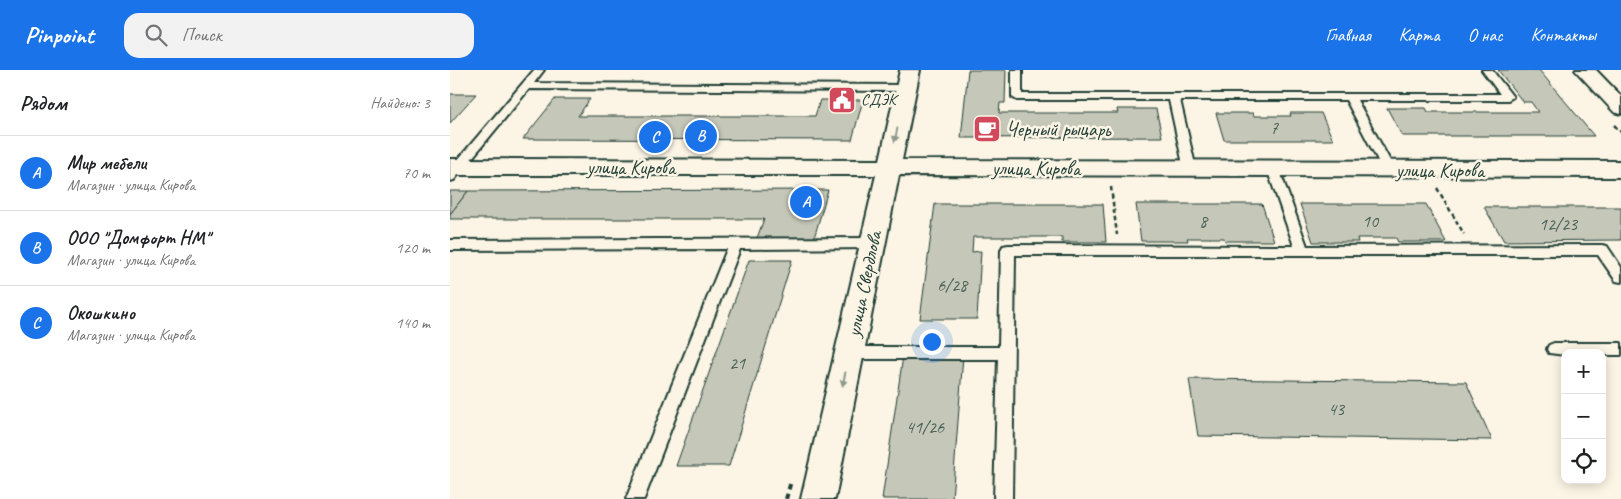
<!DOCTYPE html>
<html lang="ru">
<head>
<meta charset="utf-8">
<style>
  body { margin:0; font-family:Caveat,sans-serif; background:#f2f2f2; color:#202124 }
  .controls { position:absolute; right:15px; bottom:15px; display:grid; overflow:hidden; border-radius:10px; box-shadow:0 2px 12px #0003 }
  .controls button { width:45px; height:45px; display:grid; place-items:center; padding:0; border:0; border-bottom:1px solid #e0e0e0; background:#fff; color:#202124; font:25px sans-serif }
  .you { position:absolute; left:481px; top:271px; width:18px; height:18px; margin:-12px; border:4px solid #fff; border-radius:50%; background:#1a73e8; box-shadow:0 0 0 8px #1a73e833 }
  .badge { display:grid; place-items:center; width:32px; height:32px; border-radius:50%; background:#1a73e8; color:#fff; font-size:16px; font-weight:700 }
  .pin { position:absolute; translate:-50% -50%; border:2px solid #fff; box-shadow:0 1px 5px #0006 }
  .list { margin:0; padding:0; list-style:none }
  h2 { display:flex; justify-content:space-between; align-items:center; height:65px; margin:0; padding:0 20px; font-size:21px }
  h2 small { font-size:16px; font-weight:400; color:#757577 }
  .list li { display:grid; grid-template-columns:32px 1fr auto; gap:15px; align-items:center; box-sizing:border-box; height:75px; padding:0 20px; border-top:1px solid #e0e0e0 }
  .list b { display:block; font-size:19px; white-space:nowrap }
  .list p { margin:0; font-size:16px; white-space:nowrap; color:#757577 }
  .list em { font-size:16px; font-style:normal; color:#757577 }
  .icon { flex:none; width:28px; height:28px; fill:none; stroke:currentColor; stroke-width:2; stroke-linecap:round; stroke-linejoin:round }
  .map { position:relative; flex:none; width:1171px; height:429px; overflow:hidden }
  header { display:flex; align-items:center; gap:30px; box-sizing:border-box; height:70px; padding:0 25px; background:#1a73e8; color:#fff }
  header strong { font-size:24px }
  nav { display:flex; gap:28px; margin-inline-start:auto; font-size:18px }
  .search { width:350px; height:45px; background:#f2f2f2; display:flex; align-items:center; gap:12px; box-sizing:border-box; padding:0 18px; border-radius:15px; color:#757577; font-size:19px }
  main { display:flex }
  aside { flex:1; background:#fff }
  .map>svg:first-child { display:block }
  .building { fill:#c5c7b9; stroke:#1f3d34 }
  .lines { fill:none; stroke-linecap:round; stroke-linejoin:round }
  .service-casing { stroke:#1f3d34; stroke-width:4 }
  .minor-casing { stroke:#1f3d34; stroke-width:4 }
  .path-far1 { stroke:#1f3d34; stroke-width:2.5; stroke-dasharray:4.5 3; stroke-linecap:butt }
  .path { stroke:#1f3d34; stroke-width:4; stroke-dasharray:5.5 4.5; stroke-linecap:butt }
  .service { fill:#fcf5e5; fill-rule:evenodd }
  .minor { fill:#fcf5e5; fill-rule:evenodd }
  .oneway { fill:#8e998c }
  .labels { text-anchor:middle; dominant-baseline:central; stroke-width:5; stroke-linejoin:round; paint-order:stroke }
  .far-poi-label { font-size:16px; fill:#1f3d34; stroke:#fcf5e5; text-anchor:start }
  .number-label { font-size:18px; fill:#486055 }
  .poi-label { font-size:20px; fill:#1f3d34; stroke:#fcf5e5; text-anchor:start }
  .street-label { font-size:20px; fill:#1f3d34; stroke:#fcf5e5 }
</style>
</head>
<body>
<header>
<strong>Pinpoint</strong>
<div class="search"><svg class="icon" aria-label="search" viewBox="0 0 24 24"><circle cx="10" cy="10" r="6"/><path d="M15 15l6 6"/></svg>Поиск</div>
<nav><a>Главная</a><a>Карта</a><a>О нас</a><a>Контакты</a></nav>
</header>
<main>
<aside>
<h2>Рядом<small>Найдено: 3</small></h2>
<ul class="list">
<li><span class="badge">A</span><div><b>Мир мебели</b><p>Магазин · улица Кирова</p></div><em>70 m</em></li>
<li><span class="badge">B</span><div><b>ООО &quot;Домфорт НМ&quot;</b><p>Магазин · улица Кирова</p></div><em>120 m</em></li>
<li><span class="badge">C</span><div><b>Окошкино</b><p>Магазин · улица Кирова</p></div><em>140 m</em></li>
</ul>
</aside>
<div class="map">
<svg width="1171" height="429" viewBox="0 0 1171 429">
  <rect width="100%" height="100%" fill="#fcf5e5"/>
  <filter id="ink" filterUnits="userSpaceOnUse"><feTurbulence type="fractalNoise" baseFrequency=".02" numOctaves="2"/><feDisplacementMap in="SourceGraphic" scale="10" xChannelSelector="R" yChannelSelector="G"/><feConvolveMatrix kernelMatrix="1 2 1 2 8 2 1 2 1" color-interpolation-filters="sRGB"/></filter>
  <g filter="url(#ink)">
    <g class="building">
      <polygon points="518,0 556,0 555,33 550,33 549,43 668,43 667,39 706,39 712,67 511,68"/>
      <polygon points="1048,0 1089,0 1144,66 952,66 937,38 976,38 978,42 1088,42 1081,32 1073,32"/>
      <polygon points="0,24 26,24 0,53"/>
      <polygon points="105,29 140,29 128,46 365,46 370,30 413,30 402,70 73,69"/>
      <polygon points="766,43 803,43 804,46 841,46 840,43 871,43 883,70 774,70"/>
      <polygon points="378,120 364,168 307,168 314,149 0,149 0,144 18,121"/>
      <polygon points="0,121 18,121 0,144"/>
      <polygon points="485,134 653,134 656,172 612,172 612,167 523,167 522,182 531,181 527,249 470,249"/>
      <polygon points="686,134 812,134 824,171 775,171 774,168 737,168 738,171 691,171"/>
      <polygon points="850,134 976,134 996,172 948,172 946,168 907,168 908,172 863,172"/>
      <polygon points="1034,137 1171,137 1171,170 1054,171"/>
      <polygon points="299,190 342,190 279,396 226,396"/>
      <polygon points="453,286 513,286 502,429 432,429"/>
      <polygon points="739,309 1016,312 1042,370 748,366"/>
    </g>
    <g class="lines">
      <g class="service-casing">
        <g id="service">
          <polygon points="84,0 94,0 84,13 456,15 461,18 456,21 79,19 4,110 0,111 0,99"/>
          <polygon points="562,0 572,0 572,24 1050,24 1032,0 1042,0 1063,27 1058,30 907,30 945,100 939,104 933,100 896,30 730,30 746,99 740,103 734,99 719,30 567,30 562,27"/>
          <polygon points="823,95 829,99 857,176 1152,175 1157,176 1171,197 1171,212 1166,211 1148,185 565,185 562,429 544,429 548,289 399,289 394,288 392,283 394,278 399,277 549,277 551,180 553,176 558,175 844,176 817,99"/>
          <polygon points="423,168 428,170 430,173 428,176 423,178 290,179 194,429 176,429 277,179 0,180 0,170"/>
          <polygon points="1104,273 1171,273 1171,285 1152,285 1152,283 1115,283 1115,285 1099,283 1097,279 1099,275"/>
        </g>
      </g>
      <g class="minor-casing">
        <g id="minor">
          <polygon points="450,0 470,0 452,90 1171,91 1171,107 449,105 385,429 351,429 426,105 0,105 0,89 430,90"/>
          <polygon points="1125,0 1146,0 1171,26 1171,44 1164,42"/>
        </g>
      </g>
      <g class="path-far1">
        <polyline points="1164,55 1171,62"/>
        <polyline points="661,117 667,165"/>
        <polyline points="987,118 1014,164"/>
      </g>
      <polyline class="path" points="336,429 341,411"/>
      <use href="#service" class="service"/>
      <use href="#minor" class="minor"/>
    </g>
    <defs><path id="oneway-solid" d="M-6-.8H1V-3.2L6.5 0L1 3.2V.8H-6Z" transform="scale(1.25)"/></defs>
    <g class="oneway">
      <use href="#oneway-solid" transform="translate(446 65) rotate(102)"/>
      <use href="#oneway-solid" transform="translate(394 309) rotate(102)"/>
    </g>
  </g>
  <defs>
    <g id="civic-square" transform="scale(1.4375)"><rect x="-9" y="-9" width="18" height="18" rx="4" fill="#d1495b" stroke="#fcf5e5"/><path d="M-.6-6.5H3V-4.5H.6V-3L4-1V1h2V6H-6V1h2V-1L-.6-3ZM-1.2 2.5V6h2.4V2.5Z" fill="#fff"/></g>
    <g id="cafe-square" transform="scale(1.4375)"><rect x="-9" y="-9" width="18" height="18" rx="4" fill="#d1495b" stroke="#fcf5e5"/><path d="M-5.5-4.5H6V0H3Q3 3.5 0 3.5H-2.5Q-5.5 3.5-5.5 0ZM3-3.2v2h1.7v-2ZM-6 4.5H4V6H-6Z" fill="#fff"/></g>
  </defs>
  <g fill-rule="evenodd">
    <use href="#civic-square" x="392" y="30"/>
    <use href="#cafe-square" x="537" y="59"/>
  </g>
  <g class="labels">
    <g class="far-poi-label">
      <text x="411" y="30">СДЭК</text>
    </g>
    <g class="number-label">
      <text x="824" y="58">7</text>
      <text x="753" y="151">8</text>
      <text x="920" y="151">10</text>
      <text x="1108" y="154">12/23</text>
      <text x="502" y="215">6/28</text>
      <text x="287" y="293">21</text>
      <text x="886" y="339">43</text>
      <text x="475" y="357">41/26</text>
    </g>
    <g class="poi-label">
      <text x="556" y="59">Черный рыцарь</text>
    </g>
    <g class="street-label">
      <text x="181" y="97">улица Кирова</text>
      <text x="586" y="98">улица Кирова</text>
      <text x="990" y="100">улица Кирова</text>
      <text transform="translate(414 214) rotate(-78)">улица Свердлова</text>
    </g>
  </g>
</svg>
<div class="controls">
<button>+</button>
<button>−</button>
<button><svg class="icon" aria-label="locate" viewBox="0 0 24 24"><circle cx="12" cy="12" r="6"/><path d="M12 2v4M12 18v4M2 12h4M18 12h4"/></svg></button>
</div>
<div class="you"></div>
<div class="pin badge" style="left:356px;top:132px">A</div>
<div class="pin badge" style="left:251px;top:66px">B</div>
<div class="pin badge" style="left:205px;top:67px">C</div>
</div>
</main>
</body>
</html>
